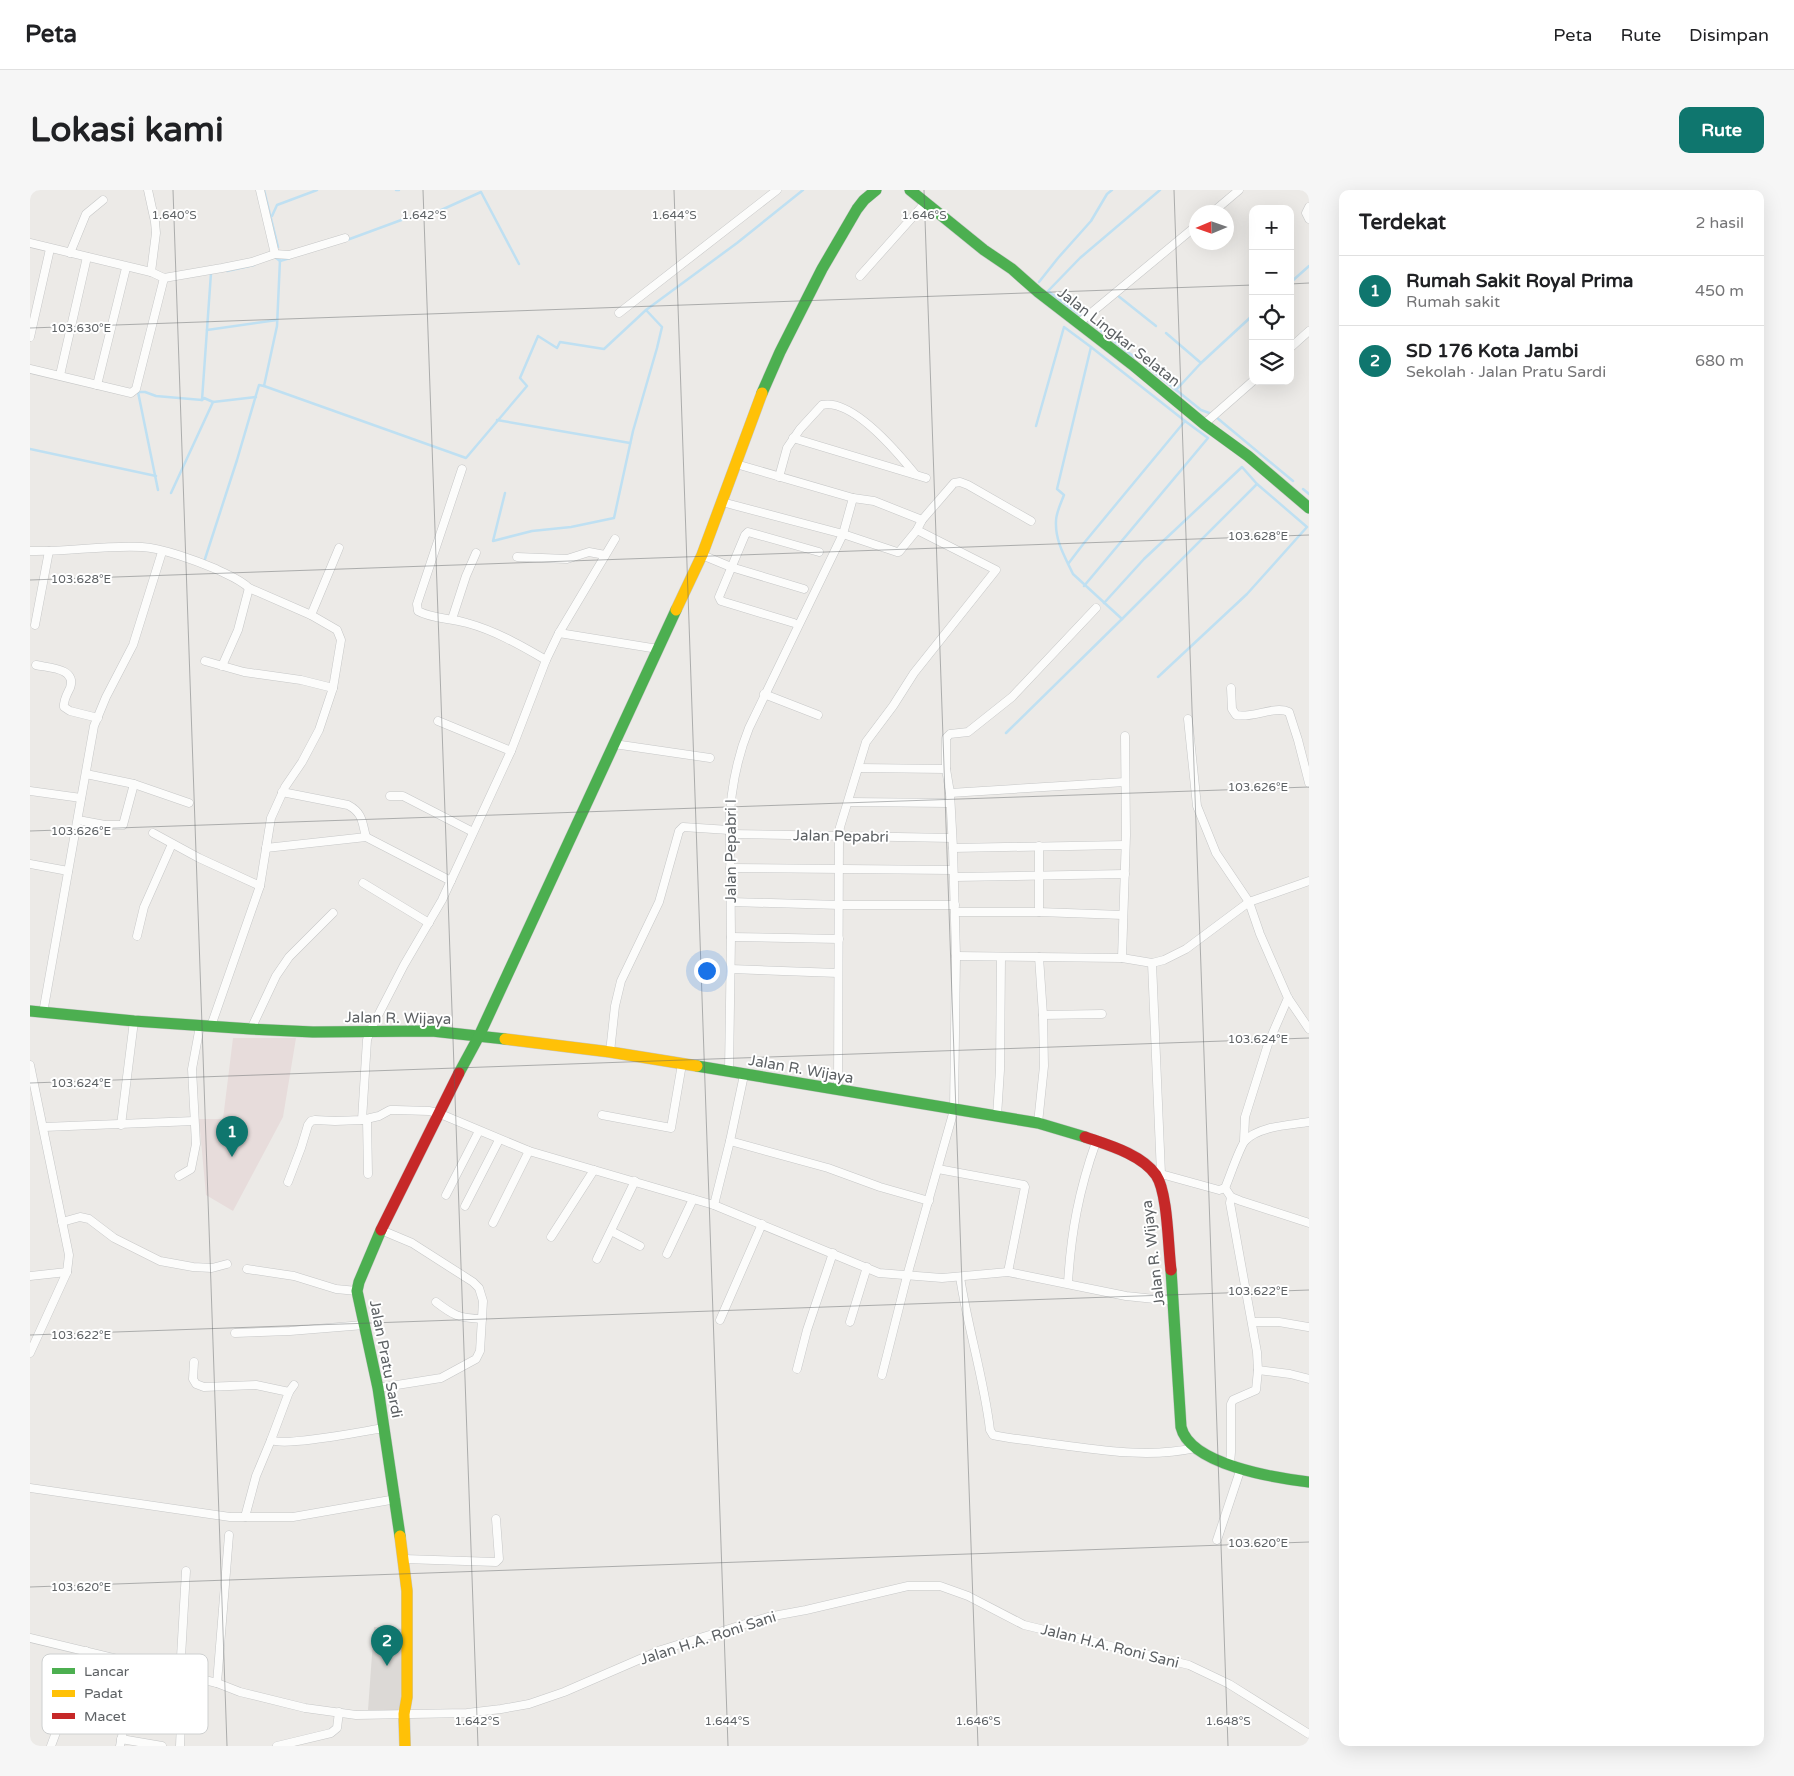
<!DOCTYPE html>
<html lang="id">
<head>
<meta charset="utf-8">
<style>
  body { margin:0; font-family:"Varela Round",sans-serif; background:#f6f6f6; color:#202124 }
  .controls { position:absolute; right:15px; top:15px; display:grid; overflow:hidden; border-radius:10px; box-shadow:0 5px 20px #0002 }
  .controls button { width:45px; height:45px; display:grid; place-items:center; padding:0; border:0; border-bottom:1px solid #e0e0e0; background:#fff; color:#202124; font:25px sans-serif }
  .compass { position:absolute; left:1159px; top:15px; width:45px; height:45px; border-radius:50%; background:#fff; box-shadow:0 5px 20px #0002; rotate:268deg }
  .you { position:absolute; left:676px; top:780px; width:18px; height:18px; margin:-12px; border:4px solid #fff; border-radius:50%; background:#1a73e8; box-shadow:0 0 0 8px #1a73e833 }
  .badge { display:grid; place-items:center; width:32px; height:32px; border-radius:50%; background:#0f766e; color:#fff; font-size:16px; font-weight:700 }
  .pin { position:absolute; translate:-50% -41px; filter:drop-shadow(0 1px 2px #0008) }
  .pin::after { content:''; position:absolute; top:26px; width:18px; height:15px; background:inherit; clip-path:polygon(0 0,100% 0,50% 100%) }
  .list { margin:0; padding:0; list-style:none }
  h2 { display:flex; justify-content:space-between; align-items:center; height:65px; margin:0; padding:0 20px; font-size:21px }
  h2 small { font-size:16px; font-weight:400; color:#757577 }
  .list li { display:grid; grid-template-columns:32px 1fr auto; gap:15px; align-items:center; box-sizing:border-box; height:70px; padding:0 20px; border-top:1px solid #e0e0e0 }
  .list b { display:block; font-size:19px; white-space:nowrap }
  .list p { margin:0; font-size:16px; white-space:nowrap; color:#757577 }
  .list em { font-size:16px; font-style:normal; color:#757577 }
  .icon { flex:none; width:28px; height:28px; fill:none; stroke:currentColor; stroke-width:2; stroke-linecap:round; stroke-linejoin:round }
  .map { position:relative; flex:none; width:1279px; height:1556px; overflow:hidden; border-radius:10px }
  header { display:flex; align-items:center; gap:30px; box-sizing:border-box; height:70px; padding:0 25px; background:#fff; border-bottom:1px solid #e0e0e0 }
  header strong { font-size:24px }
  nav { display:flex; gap:28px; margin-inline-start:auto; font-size:18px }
  .intro { display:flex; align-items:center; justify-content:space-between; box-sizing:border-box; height:120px; padding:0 30px }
  h1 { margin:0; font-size:35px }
  .button { padding:12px 22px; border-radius:10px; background:#0f766e; color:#fff; font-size:18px; font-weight:700 }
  main { display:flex; gap:30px; padding:0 30px }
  aside { flex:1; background:#fff; border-radius:10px; box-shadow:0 5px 20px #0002 }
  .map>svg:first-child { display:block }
  .education { fill:#dcd9d6 }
  .medical { fill:#e7dcdb }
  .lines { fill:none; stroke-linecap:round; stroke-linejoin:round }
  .stream { stroke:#bfe0f2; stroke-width:2.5 }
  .street-casing { stroke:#c6c7c7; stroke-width:9 }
  .fast-casing { stroke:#c6c7c7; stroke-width:12 }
  .slow-casing { stroke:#c6c7c7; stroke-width:12 }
  .jam-casing { stroke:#c6c7c7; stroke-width:12 }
  .street { stroke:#fcfcfb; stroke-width:8 }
  .fast { stroke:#4caf50; stroke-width:11 }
  .slow { stroke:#ffc107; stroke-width:11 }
  .jam { stroke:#c62828; stroke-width:11 }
  .ticks { fill:none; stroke:#5d6164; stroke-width:1; stroke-opacity:0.45 }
  .labels { text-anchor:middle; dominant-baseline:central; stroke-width:4; stroke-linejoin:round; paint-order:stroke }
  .street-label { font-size:15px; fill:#5d6164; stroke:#fff }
  .key { fill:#fff; stroke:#ced0d0; stroke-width:1 }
  .key-label { font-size:14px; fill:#5d6164 }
  .ticks-label { font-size:12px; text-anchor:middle; fill:#5d6164; stroke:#fff; stroke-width:4; stroke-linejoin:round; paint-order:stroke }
</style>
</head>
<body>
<header>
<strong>Peta</strong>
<nav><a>Peta</a><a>Rute</a><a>Disimpan</a></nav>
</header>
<div class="intro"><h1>Lokasi kami</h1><a class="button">Rute</a></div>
<main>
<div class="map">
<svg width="1279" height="1556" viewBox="0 0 1279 1556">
  <rect width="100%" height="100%" fill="#eceae7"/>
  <polygon class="education" points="344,1437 372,1439 373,1513 367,1521 338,1520"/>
  <polygon class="medical" points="203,848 266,848 253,927 203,1021 176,1005 169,929 193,929"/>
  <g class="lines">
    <g class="stream">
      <polyline points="234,0 248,57"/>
      <polyline points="366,0 369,0"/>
      <polyline points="242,26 247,15 287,0"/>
      <polyline points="317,50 374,29 409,21 451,2 489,74"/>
      <polyline points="245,67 250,71 260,68"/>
      <polyline points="197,81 224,75"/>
      <polyline points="1009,92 1028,68 1061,31 1077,4 1082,0"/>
      <polyline points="1260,93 1279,76"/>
      <polyline points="1087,105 1126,136"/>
      <polyline points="616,120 707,53 773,0"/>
      <polyline points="1053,127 1018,101 1050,68 1130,0"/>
      <polyline points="1058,130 1104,167"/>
      <polyline points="1058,131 1066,123"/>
      <polyline points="177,140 247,130"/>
      <polyline points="1136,143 1171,173"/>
      <polyline points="1114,174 1171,220 1182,224"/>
      <polyline points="234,196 436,268 497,196 490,188 508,146 527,158 530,152 574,159 616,120 632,137 627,158 603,241 584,328 541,337 502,341 463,351 475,303"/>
      <polyline points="1146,200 1171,173 1223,125"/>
      <polyline points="106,202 115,202 126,206 172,210 174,208 183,212 226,207"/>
      <polyline points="108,202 128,300"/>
      <polyline points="172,210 181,83"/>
      <polyline points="1186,227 1263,291"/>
      <polyline points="467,230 600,253"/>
      <polyline points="1006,236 1034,137 1061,157"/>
      <polyline points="0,259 126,286"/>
      <polyline points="1273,299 1279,304"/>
      <polyline points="141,303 183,212"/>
      <polyline points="174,372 207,270 229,195 234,196 247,136 250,70"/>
      <path d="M 1038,374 L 1054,353 L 1155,231 L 1061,157 L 1027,299 L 1034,305 C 1031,313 1026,323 1026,331 C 1025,351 1035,367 1043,384 L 1092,429 L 1227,294 L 1277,337 L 1217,404 L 1128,487"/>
      <polyline points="1054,396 1178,248 1155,231"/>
      <polyline points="1074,413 1114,369 1212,277 1227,294"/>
      <polyline points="976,543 1092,429"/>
    </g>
    <g class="street-casing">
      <g id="street">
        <polyline points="118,0 125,32 126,43 121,82"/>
        <polyline points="230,0 245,64 259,65 315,48"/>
        <polyline points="1279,17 1276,23 1279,29"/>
        <polyline points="1183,22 1209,0"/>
        <polyline points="0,53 121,82 134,88 192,78 222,72 245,64"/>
        <polyline points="40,63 56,24 73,10"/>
        <polyline points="830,86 896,12"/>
        <polyline points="589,123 747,0"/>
        <polyline points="1049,133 1166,36"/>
        <polyline points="0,147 20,59"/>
        <polyline points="1260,158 1279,141"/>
        <polyline points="0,179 101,203 106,199 107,195 134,88"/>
        <polyline points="30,185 57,67"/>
        <polyline points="67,195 96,78"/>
        <polyline points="1174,234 1223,191"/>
        <polyline points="763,248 896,288"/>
        <polyline points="706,274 823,308 844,311 892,330"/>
        <path d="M 432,279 L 387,414 L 388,421 C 402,429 421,428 437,433 C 466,441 490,455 516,470"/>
        <path d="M 749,287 L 757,258 L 770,239 L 792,215 C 822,208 868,263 885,284"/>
        <polyline points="692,312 813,344 867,362 869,362 887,340 892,330 924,293 930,292 938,295 1001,331"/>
        <path d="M 0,361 C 37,362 74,355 112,357 C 132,358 167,371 186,379 C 198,385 210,389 219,398 L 281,425 L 307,440 L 311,450 L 303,498 L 289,540 L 272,572 L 255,597 L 241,628 L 230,696 L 181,836"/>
        <polyline points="672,365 701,377 774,399"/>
        <polyline points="487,367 537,369 559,362 575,365"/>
        <polyline points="281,425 309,358"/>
        <polyline points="422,429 436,386 446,363"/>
        <polyline points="764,433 691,411 689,407 715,345 718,342 789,362"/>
        <polyline points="5,435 19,361"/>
        <polyline points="529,443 628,459"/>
        <polyline points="175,471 214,482 271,490 303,498"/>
        <path d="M 6,475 C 19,478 47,478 40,498 C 37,504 33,511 34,517 L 40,521 L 68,528"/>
        <polyline points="192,476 208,440 219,398"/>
        <path d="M 1201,498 L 1202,519 L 1206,525 C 1222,529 1245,515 1259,522 L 1268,550 L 1279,593"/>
        <polyline points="734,504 788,525"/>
        <polyline points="1158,529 1167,616 1186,663 1219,712 1230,744 1258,808 1279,839"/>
        <polyline points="408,531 481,561"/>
        <polyline points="584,554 680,568"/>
        <polyline points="829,578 916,579"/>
        <polyline points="56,584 104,594 159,613"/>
        <polyline points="0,601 51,608"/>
        <path d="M 252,602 L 318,615 C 333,623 332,632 336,647"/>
        <polyline points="920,603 1095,592"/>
        <polyline points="360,606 373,606 443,642"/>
        <polyline points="819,612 920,613"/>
        <polyline points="48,630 75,635 93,635 104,594"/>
        <polyline points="123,643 169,668 230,696"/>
        <polyline points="700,644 922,648"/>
        <polyline points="1009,656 1009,722"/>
        <polyline points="236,658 336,647 421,691"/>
        <polyline points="923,658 1095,655"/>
        <polyline points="0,674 38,681"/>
        <polyline points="700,678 923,680"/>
        <polyline points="924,687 1095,684"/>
        <polyline points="333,693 399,733"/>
        <polyline points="701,712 810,715 925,715"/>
        <polyline points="925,722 1009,722 1093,725"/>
        <polyline points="107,746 114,717 142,654"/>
        <polyline points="701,747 809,749"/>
        <polyline points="926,766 1092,768 1122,773 1134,770 1156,759 1219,712 1279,691"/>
        <polyline points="1092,768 1096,645 1095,546"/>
        <polyline points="1122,773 1131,984"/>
        <polyline points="701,779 808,783"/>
        <polyline points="13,823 64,536 76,507 103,455 132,362"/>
        <polyline points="1013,825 1072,824"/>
        <polyline points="221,839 246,786 259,767 303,723"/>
        <polyline points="580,862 585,816 591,791 629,712 649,641 653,637 699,640"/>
        <polyline points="0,875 39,1065 37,1082 0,1163"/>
        <path d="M 699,881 L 701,747 L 700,644 L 699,640 C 700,606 706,570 719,538 L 813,344 L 823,308"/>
        <polyline points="808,900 809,646 810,637 836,552 863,516 884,483 966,380 887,340"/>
        <polyline points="572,925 641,938 652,874"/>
        <polyline points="967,926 970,880 971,767"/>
        <polyline points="337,929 338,984"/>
        <polyline points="332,930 337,850 340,841 374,775 412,710 481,561 516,470 529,443 585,349"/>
        <polyline points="1008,933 1014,876 1013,825 1009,767"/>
        <polyline points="91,935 104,831"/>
        <polyline points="14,937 164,931"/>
        <polyline points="700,951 798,978 850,997 899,1011"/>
        <polyline points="1214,951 1215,927 1238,854 1258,808"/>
        <polyline points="908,979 994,995 995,997 978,1082"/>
        <path d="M 1126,985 L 1131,984 L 1189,1000 L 1195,998 C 1199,989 1210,956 1215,951 C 1228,936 1261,935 1279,932"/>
        <polyline points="149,986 161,979 166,954 162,879 170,836"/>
        <polyline points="258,992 271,958 278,935 281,931 285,930 305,931 332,930 349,926 360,920 366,920 399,921 408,923 499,961 684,1015 849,1083 912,1088 978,1082 1096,1106 1144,1111"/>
        <polyline points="1195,998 1201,1007 1211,1011 1279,1033"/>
        <polyline points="416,1005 449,941"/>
        <polyline points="684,1015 700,951 714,885"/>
        <polyline points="435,1016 469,950"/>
        <polyline points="32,1032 50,1027 59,1029 84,1048 130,1071 163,1077 182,1078 197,1074"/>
        <polyline points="463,1033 499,961"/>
        <polyline points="581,1041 610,1056"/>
        <polyline points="521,1047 564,980"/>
        <polyline points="637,1064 663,1009"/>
        <polyline points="567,1069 605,991"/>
        <polyline points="217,1079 264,1086 306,1099 327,1101"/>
        <polyline points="0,1086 37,1082"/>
        <path d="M 930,1087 C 938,1139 954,1189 960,1240 L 963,1245 C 980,1249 999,1250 1016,1253 C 1065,1259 1116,1269 1165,1258"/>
        <path d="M 1038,1093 C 1041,1042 1049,1000 1066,952"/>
        <path d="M 406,1112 C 424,1126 429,1128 452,1129"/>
        <polyline points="690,1130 732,1034"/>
        <polyline points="820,1132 837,1077"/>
        <polyline points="1222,1132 1249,1132 1278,1137"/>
        <polyline points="205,1143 260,1141 334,1135"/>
        <polyline points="164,1172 163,1189 166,1194 174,1197 226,1195 259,1202"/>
        <polyline points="767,1179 777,1140 803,1063"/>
        <polyline points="1228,1180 1260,1184 1279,1189"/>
        <polyline points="852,1185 877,1086 924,920 926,766 923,658 920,603 916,579 916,548 920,544 938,542 982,507 1066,418"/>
        <polyline points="348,1198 411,1188 446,1169 450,1161 453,1111 449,1098 443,1092 382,1053 351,1040"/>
        <path d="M 241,1250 C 256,1257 334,1241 354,1238"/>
        <polyline points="1200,1274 1201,1262 1201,1214 1203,1210 1226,1200 1228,1180 1227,1162 1200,1013 1201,1007"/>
        <polyline points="0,1298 200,1327 263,1327 366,1309"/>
        <polyline points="215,1327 226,1286 241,1250 259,1202 264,1195"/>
        <polyline points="1187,1350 1211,1278"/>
        <polyline points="374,1369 466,1372 469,1369 466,1329"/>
        <polyline points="0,1448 187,1493 210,1502 275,1518 326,1525 437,1523 471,1519 499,1514 534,1502 631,1460 738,1427 776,1420 878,1396 910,1396 938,1406 994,1435 1159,1475 1199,1494 1279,1544"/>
        <polyline points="150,1484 156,1381"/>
        <polyline points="187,1493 199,1345"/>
        <polyline points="98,1516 151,1527"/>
        <polyline points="91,1549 132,1556"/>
        <polyline points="21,1556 56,1461"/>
        <polyline points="90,1556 107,1474"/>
        <polyline points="150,1556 153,1485"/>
        <polyline points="247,1556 301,1543 307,1538 309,1522"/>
      </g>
    </g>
    <g class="fast-casing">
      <g id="fast">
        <polyline points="880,0 954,60 982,79 1008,102 1104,176 1174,234 1218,266 1279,318"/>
        <polyline points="732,203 750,162 792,79 827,19 834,10 846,0"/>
        <polyline points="0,821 104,831 221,839 283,842 402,841 475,849"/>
        <polyline points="667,876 1008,933 1055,947"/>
        <polyline points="429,883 449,846 646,420"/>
        <polyline points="351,1040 329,1092 327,1101 348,1198 370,1346"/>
        <path d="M 1141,1080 L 1151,1237 C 1160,1275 1246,1288 1279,1292"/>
      </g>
    </g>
    <g class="slow-casing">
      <g id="slow">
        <polyline points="646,420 672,365 732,203"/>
        <polyline points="475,849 580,862 667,876"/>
        <polyline points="370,1346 377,1401 377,1507 374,1524 375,1556"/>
      </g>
    </g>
    <g class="jam-casing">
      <g id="jam">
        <path d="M 1055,947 C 1078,955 1111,964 1126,985 C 1138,1003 1138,1057 1141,1080"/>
        <polyline points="351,1040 429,883"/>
      </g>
    </g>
    <use href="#street" class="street"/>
    <use href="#fast" class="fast"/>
    <use href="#slow" class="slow"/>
    <use href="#jam" class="jam"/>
  </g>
  <path class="ticks" d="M 143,0 L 197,1556M 393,0 L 448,1556M 644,0 L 698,1556M 894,0 L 948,1556M 1144,0 L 1198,1556M 1260,94 L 1279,93M 0,138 L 1223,95M 0,390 L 1279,345M 0,641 L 1279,597M 0,893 L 1279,848M 0,1145 L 1279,1100M 0,1397 L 1279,1352"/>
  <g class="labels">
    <g class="street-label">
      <text transform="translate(1089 147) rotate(38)">Jalan Lingkar Selatan</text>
      <text transform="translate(811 646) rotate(1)">Jalan Pepabri</text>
      <text transform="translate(701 661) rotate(-90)">Jalan Pepabri I</text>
      <text transform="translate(368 828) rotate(1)">Jalan R. Wijaya</text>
      <text transform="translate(771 879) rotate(10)">Jalan R. Wijaya</text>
      <text transform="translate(1123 1063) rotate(-97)">Jalan R. Wijaya</text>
      <text transform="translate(356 1169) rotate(79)">Jalan Pratu Sardi</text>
      <text transform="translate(678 1448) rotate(-18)">Jalan H.A. Roni Sani</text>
      <text transform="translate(1080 1456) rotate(14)">Jalan H.A. Roni Sani</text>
    </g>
  </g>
  <rect x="12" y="1464" width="166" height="80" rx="8" class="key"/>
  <rect x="22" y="1478" width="23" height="6" fill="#4caf50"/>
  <rect x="22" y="1500" width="23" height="7" fill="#ffc107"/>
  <rect x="22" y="1523" width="23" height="6" fill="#c62828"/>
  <g class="key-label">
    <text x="54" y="1486">Lancar</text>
    <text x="54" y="1508">Padat</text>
    <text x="54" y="1531">Macet</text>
  </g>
  <g class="ticks-label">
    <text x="144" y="29">1.640°S</text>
    <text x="394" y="29">1.642°S</text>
    <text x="644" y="29">1.644°S</text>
    <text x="894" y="29">1.646°S</text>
    <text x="51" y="142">103.630°E</text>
    <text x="1228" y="350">103.628°E</text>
    <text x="51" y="393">103.628°E</text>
    <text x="1228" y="601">103.626°E</text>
    <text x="51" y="645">103.626°E</text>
    <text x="1228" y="853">103.624°E</text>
    <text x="51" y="897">103.624°E</text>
    <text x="1228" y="1105">103.622°E</text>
    <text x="51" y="1149">103.622°E</text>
    <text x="1228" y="1357">103.620°E</text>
    <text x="51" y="1401">103.620°E</text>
    <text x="447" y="1535">1.642°S</text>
    <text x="697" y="1535">1.644°S</text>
    <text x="948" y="1535">1.646°S</text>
    <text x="1198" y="1535">1.648°S</text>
  </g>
</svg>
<div class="controls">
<button>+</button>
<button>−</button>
<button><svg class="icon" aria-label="locate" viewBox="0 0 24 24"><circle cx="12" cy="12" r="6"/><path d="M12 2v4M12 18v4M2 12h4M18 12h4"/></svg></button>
<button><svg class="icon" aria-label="layers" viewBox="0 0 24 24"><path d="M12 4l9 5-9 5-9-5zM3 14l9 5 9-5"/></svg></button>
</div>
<svg class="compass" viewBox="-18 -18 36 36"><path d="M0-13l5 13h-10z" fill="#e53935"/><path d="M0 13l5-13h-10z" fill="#757577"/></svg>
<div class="you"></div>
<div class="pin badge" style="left:202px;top:967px">1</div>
<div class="pin badge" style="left:357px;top:1476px">2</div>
</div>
<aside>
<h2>Terdekat<small>2 hasil</small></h2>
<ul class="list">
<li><span class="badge">1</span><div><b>Rumah Sakit Royal Prima</b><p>Rumah sakit</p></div><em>450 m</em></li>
<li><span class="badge">2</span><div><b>SD 176 Kota Jambi</b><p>Sekolah · Jalan Pratu Sardi</p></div><em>680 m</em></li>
</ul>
</aside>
</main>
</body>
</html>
